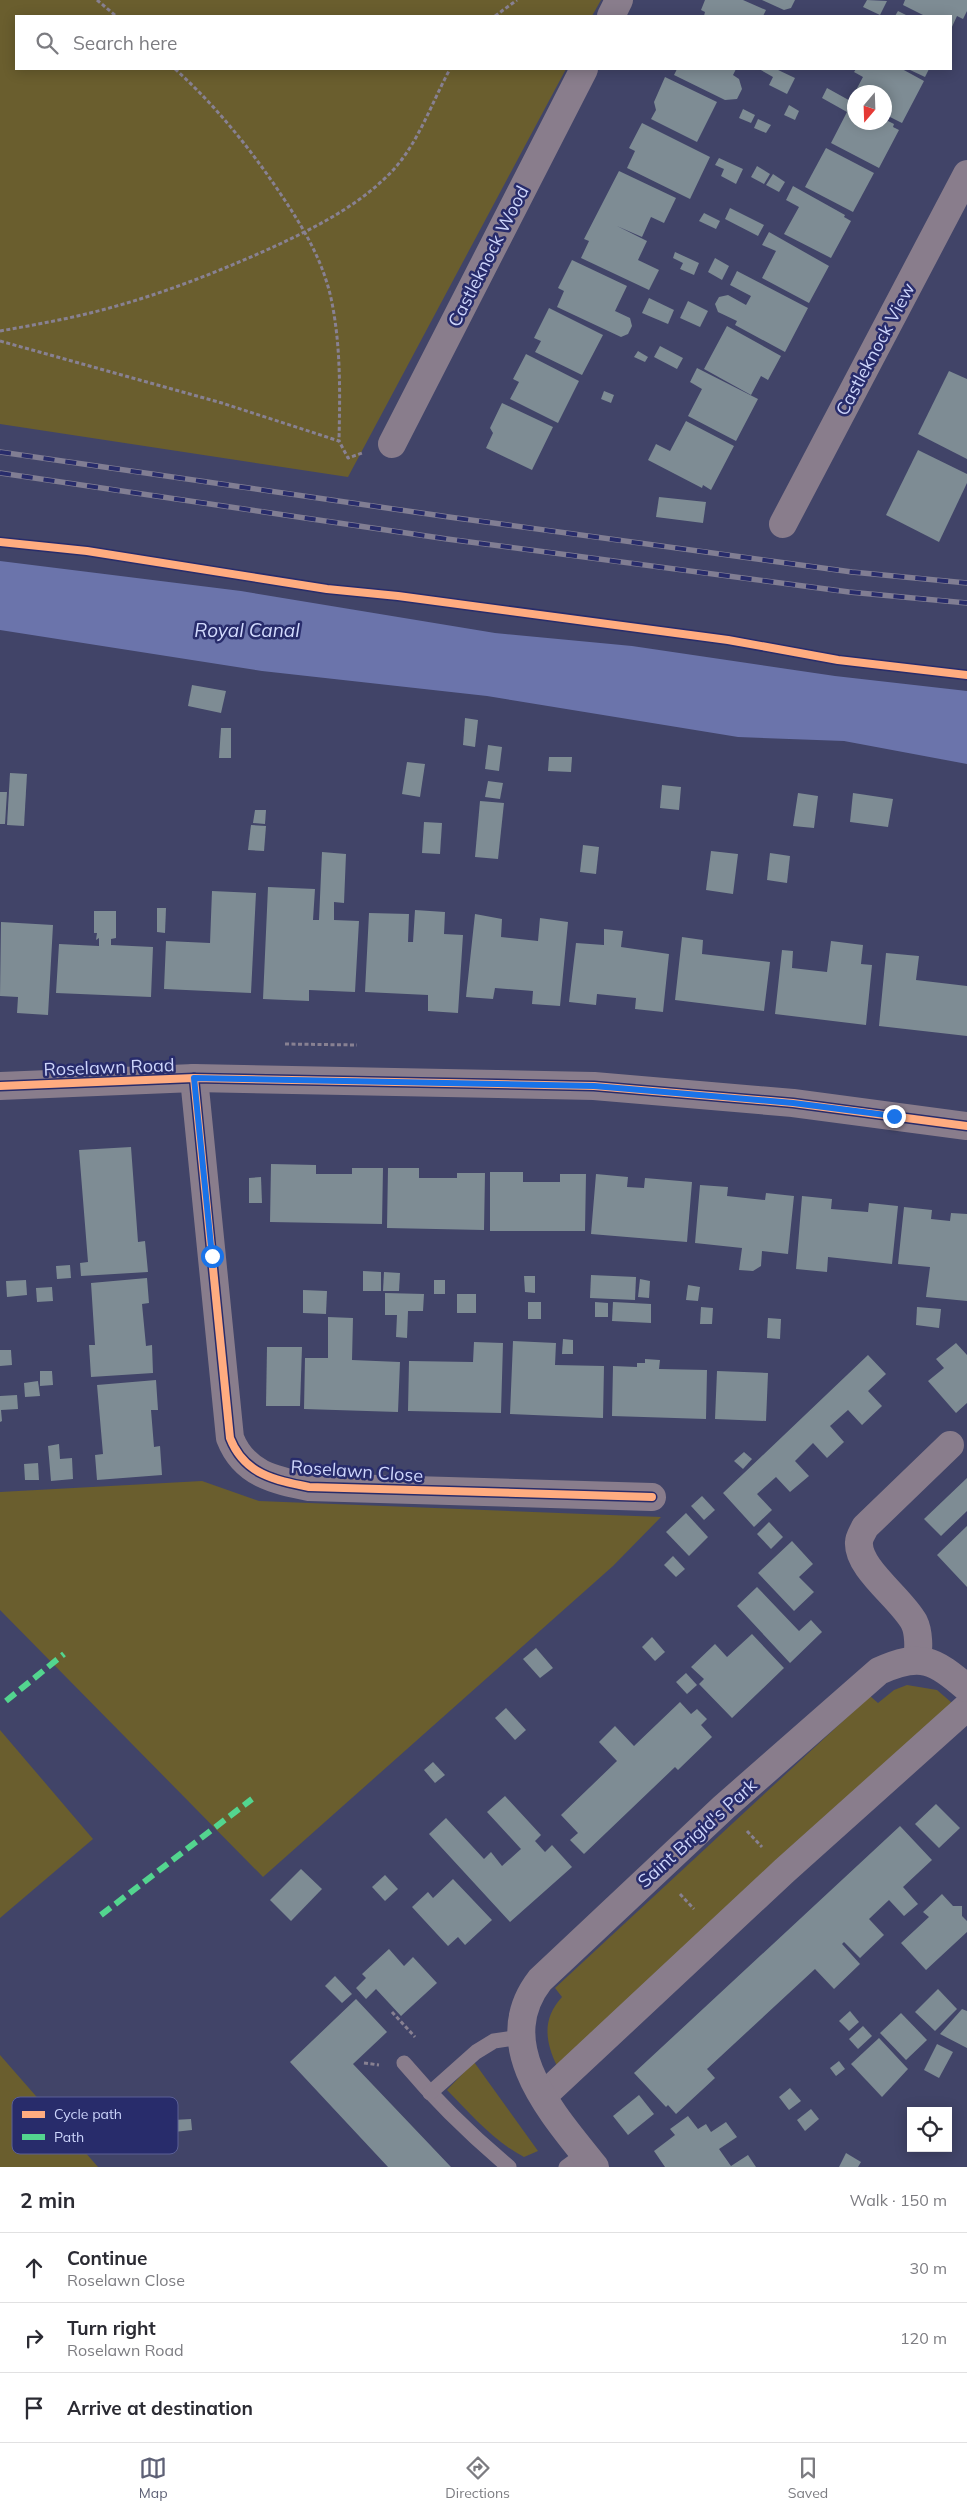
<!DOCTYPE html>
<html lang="en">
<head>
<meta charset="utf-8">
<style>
  body { margin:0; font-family:Mulish,sans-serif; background:#f7f7f7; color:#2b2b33 }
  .controls { position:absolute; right:15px; bottom:15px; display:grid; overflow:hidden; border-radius:0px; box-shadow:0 2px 12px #0003 }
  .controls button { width:45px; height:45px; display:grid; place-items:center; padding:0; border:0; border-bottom:1px solid #e1e1e2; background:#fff; color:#2b2b33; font:25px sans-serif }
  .compass { position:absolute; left:847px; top:85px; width:45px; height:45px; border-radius:50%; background:#fff; box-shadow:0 2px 12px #0003; rotate:199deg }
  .stop { position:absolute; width:15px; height:15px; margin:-11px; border:4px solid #1a73e8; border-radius:50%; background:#fff }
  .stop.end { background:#1a73e8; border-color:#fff; box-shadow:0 1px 5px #0008 }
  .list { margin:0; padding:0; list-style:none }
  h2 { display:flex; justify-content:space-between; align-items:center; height:65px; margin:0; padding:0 20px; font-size:21px }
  h2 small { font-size:16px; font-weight:400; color:#7c7c81 }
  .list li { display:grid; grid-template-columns:32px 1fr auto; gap:15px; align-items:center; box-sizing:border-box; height:70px; padding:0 20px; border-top:1px solid #e1e1e2 }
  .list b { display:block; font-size:19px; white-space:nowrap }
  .list p { margin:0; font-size:16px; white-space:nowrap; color:#7c7c81 }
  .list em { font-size:16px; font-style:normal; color:#7c7c81 }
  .icon { flex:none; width:28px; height:28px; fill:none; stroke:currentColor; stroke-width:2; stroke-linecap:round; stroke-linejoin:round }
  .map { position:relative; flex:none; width:967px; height:2167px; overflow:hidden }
  .search { position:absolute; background:#fff; box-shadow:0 2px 12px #0003; left:15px; right:15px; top:15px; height:55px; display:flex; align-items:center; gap:12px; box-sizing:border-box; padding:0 18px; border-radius:0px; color:#7c7c81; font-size:19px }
  .sheet { height:275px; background:#fff }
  nav { display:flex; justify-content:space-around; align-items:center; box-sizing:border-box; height:70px; border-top:1px solid #e1e1e2; background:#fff; font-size:14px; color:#7c7c81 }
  nav a { display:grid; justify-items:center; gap:2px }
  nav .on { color:#5e6176 }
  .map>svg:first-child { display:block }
  .green { fill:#6a5e2e }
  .water { fill:#6b74ab }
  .building { fill:#7e8c94 }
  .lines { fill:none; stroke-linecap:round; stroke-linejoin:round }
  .path { stroke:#888192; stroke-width:3; stroke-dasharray:4 2.5; stroke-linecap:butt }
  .lane { stroke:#897d8c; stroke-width:15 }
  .street { stroke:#897d8c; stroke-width:28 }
  .rail-casing { stroke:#817e93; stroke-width:5.5 }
  .rail { stroke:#282c6b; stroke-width:4; stroke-dasharray:11; stroke-linecap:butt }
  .quiet { stroke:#53d58f; stroke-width:6; stroke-dasharray:12 6; stroke-linecap:butt }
  .cycleway-casing { stroke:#282c6b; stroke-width:11 }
  .cycleway { stroke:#ffac80; stroke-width:8 }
  .route { stroke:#1a73e8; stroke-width:6 }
  .labels { text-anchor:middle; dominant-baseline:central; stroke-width:5; stroke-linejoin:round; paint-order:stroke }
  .street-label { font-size:18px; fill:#cdd5fb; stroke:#282c6b }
  .water-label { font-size:19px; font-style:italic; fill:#d3dbfd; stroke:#282c6b }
  .key { fill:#282c6b; stroke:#5a5f96; stroke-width:1 }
  .key-label { font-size:14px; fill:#cdd5fb }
</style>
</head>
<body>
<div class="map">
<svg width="967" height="2167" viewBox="0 0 967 2167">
  <rect width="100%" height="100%" fill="#414468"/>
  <g class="green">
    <polygon points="0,0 601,0 592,16 16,16 16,69 566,69 348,477 0,424"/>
    <polygon points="202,1481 259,1501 661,1517 613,1566 263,1877 0,1610 0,1492"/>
    <path d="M 907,1685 L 937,1690 L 952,1703 L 557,2066 C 545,2041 542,2019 562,1997 L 555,1988 L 870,1696 L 878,1703 L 894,1690 Z"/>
    <polygon points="0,1730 93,1839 0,1918"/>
    <polygon points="0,2055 98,2167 0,2167"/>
    <path d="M 474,2062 L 538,2151 L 524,2157 C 493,2141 471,2114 447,2090 Z"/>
  </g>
  <polygon class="water" points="0,561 241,591 495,633 632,646 835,676 967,691 967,764 844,741 738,737 487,696 262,671 0,630"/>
  <g class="building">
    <polygon points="705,0 743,0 766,10 763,16 704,16 705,12 701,10"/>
    <polygon points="762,0 795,0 791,8 784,10"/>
    <polygon points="867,0 887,1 880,15 863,7"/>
    <polygon points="905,0 967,0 967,11 963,19 957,16 951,29 951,16 925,16 903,5"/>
    <polygon points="898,11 908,16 895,16"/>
    <polygon points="677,69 736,69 733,75 739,79 742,89 737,99 725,100 674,75"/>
    <polygon points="759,69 776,69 795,78 787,94 769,85 773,77"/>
    <polygon points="856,69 902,69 924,81 902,123 884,114 884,92 855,92 863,77 854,72"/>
    <polygon points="908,69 929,69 925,77"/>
    <polygon points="665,77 717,102 697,142 651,119 656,110 654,102"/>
    <polygon points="827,88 854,103 854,122 884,122 884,119 894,124 893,127 899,130 879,168 831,143 847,112 822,98"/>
    <polygon points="789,105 799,111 795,120 784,115"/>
    <polygon points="743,109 755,115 751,123 739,118"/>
    <polygon points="758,119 771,125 766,133 754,128"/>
    <polygon points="642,123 710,157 690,199 627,168 635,151 629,148"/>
    <polygon points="826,148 874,173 853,212 805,187"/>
    <polygon points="719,158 743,169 736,184 721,176 724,169 715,165"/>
    <polygon points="757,166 770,174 764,184 751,177"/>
    <polygon points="619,171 676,198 664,223 651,217 642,237 617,226 647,241 638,260 659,270 649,290 581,258 589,241 584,239"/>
    <polygon points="773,174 785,182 779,192 766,185"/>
    <polygon points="793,186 845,215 844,217 851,221 831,258 784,234 799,207 786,200"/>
    <polygon points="730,208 764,225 758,236 725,219"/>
    <polygon points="704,213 720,221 716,229 699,221"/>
    <polygon points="769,232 829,266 809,303 762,278 776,251 762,245"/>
    <polygon points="675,252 699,263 694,275 680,269 683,263 673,258"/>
    <polygon points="715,258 729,266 722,280 708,272"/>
    <polygon points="572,260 627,286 615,311 630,318 632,326 628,334 621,337 557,307 564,291 558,288"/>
    <polygon points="737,271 808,308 785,352 735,325 737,321 718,312 715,304 719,297 728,295 746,305 751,296 730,285"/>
    <polygon points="649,298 674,310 668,324 642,313"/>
    <polygon points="688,301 708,311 700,327 680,318"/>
    <polygon points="549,308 603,335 582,375 535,352 541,341 534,338"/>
    <polygon points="727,326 781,356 768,380 761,376 751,395 704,369"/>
    <polygon points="660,346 683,358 677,369 654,357"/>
    <polygon points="638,351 648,357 645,362 634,357"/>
    <polygon points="526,354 579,381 558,423 510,399 519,382 513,379"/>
    <polygon points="697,368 758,399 736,441 688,416 702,389 690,382"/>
    <polygon points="949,371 967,379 967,459 918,434"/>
    <polygon points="604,391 614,395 611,403 601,399"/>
    <polygon points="502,403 553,427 532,470 486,448 493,433 490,428"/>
    <polygon points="686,421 734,446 711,490 703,485 702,488 648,460 656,444 670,451"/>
    <polygon points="918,450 967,474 967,483 939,542 886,515"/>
    <polygon points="659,497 706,502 703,523 656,517"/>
    <polygon points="192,685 226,691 221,713 188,706"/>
    <polygon points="465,718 478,720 475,747 463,745"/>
    <polygon points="221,728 231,728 231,758 219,758"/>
    <polygon points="488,745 502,747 499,771 485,769"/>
    <polygon points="549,757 572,757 571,772 548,771"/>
    <polygon points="407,762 425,764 420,797 402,794"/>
    <polygon points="10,773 27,774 24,826 7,825"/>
    <polygon points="488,781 503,783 500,799 485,797"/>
    <polygon points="662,785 681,787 679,810 660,808"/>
    <polygon points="0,792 7,792 5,824 0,824"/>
    <polygon points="798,793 818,796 814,828 793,826"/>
    <polygon points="853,793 893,799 888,827 850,822"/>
    <polygon points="480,801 504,803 498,859 475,857"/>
    <polygon points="255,810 266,810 265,824 253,823"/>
    <polygon points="424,822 442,823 440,854 422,853"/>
    <polygon points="251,825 266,826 264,851 248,850"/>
    <polygon points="583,845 599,847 596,874 580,872"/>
    <polygon points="711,851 738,854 733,894 706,890"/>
    <polygon points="322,852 346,854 344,903 334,902 334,920 359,921 355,992 309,990 309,1001 263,999 268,887 315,889 313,920 319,920"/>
    <polygon points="770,853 790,856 787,883 767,880"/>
    <polygon points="212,891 256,893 251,993 164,989 166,941 210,943"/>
    <polygon points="157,908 166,908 165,933 157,932"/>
    <polygon points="415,910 445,912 444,934 463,935 458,1013 428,1011 428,995 365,992 369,913 409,914 408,942 413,942"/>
    <polygon points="94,911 116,911 116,938 111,939 111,945 153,947 151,997 56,993 59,944 99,946 99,938 96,940 97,933 94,933"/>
    <polygon points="475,914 502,919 501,937 538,941 540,918 568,922 560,1006 532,1004 533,991 495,988 493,999 466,997"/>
    <polygon points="1,922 53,925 48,1015 17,1013 18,997 0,996"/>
    <polygon points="604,929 623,931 621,947 669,954 663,1012 635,1009 636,998 597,994 596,1005 569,1002 576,943 604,945"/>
    <polygon points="682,937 703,940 702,954 770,962 764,1011 675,1000"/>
    <polygon points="831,941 863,945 861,964 872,965 866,1025 775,1014 782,950 793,951 792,968 827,972"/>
    <polygon points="886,953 919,956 916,980 967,986 967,1036 879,1026"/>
    <polygon points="131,1147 138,1242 145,1241 148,1272 81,1276 80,1263 88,1262 79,1150"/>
    <polygon points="271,1164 316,1165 316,1174 352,1174 352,1168 383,1168 382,1224 270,1222"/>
    <polygon points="388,1168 419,1168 419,1178 457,1178 457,1173 485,1173 484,1230 387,1228"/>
    <polygon points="490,1172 523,1172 523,1182 560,1182 560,1174 586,1174 585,1231 490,1231"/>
    <polygon points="596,1174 628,1177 627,1187 644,1188 645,1178 692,1182 687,1242 591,1234"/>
    <polygon points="261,1177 262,1203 249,1203 249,1178"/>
    <polygon points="700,1185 728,1187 727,1196 765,1200 766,1193 794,1196 788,1254 762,1251 761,1266 753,1271 739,1270 742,1248 695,1243"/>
    <polygon points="802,1196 832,1199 831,1209 868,1212 869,1203 898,1206 892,1264 828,1257 827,1272 796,1269"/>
    <polygon points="904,1207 932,1210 931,1219 950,1221 951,1213 967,1214 967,1301 926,1297 930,1267 898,1264"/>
    <polygon points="70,1265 71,1278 57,1279 56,1266"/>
    <polygon points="363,1271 381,1272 381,1291 363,1291"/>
    <polygon points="384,1272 400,1273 399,1291 383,1291"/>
    <polygon points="591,1275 636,1277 635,1300 590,1298"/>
    <polygon points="524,1276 535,1276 535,1293 525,1292"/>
    <polygon points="147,1278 149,1303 142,1304 146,1346 152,1345 153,1373 91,1377 89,1345 95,1345 91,1283"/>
    <polygon points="640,1279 650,1281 649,1298 638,1297"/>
    <polygon points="26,1280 27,1295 7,1297 6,1281"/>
    <rect x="434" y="1280" width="11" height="14"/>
    <polygon points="688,1285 700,1287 698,1301 686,1300"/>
    <polygon points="52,1287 53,1301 37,1302 36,1288"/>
    <polygon points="303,1290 327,1291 326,1314 303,1313"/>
    <polygon points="385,1293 424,1294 423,1311 408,1311 407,1338 396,1337 397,1315 385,1315"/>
    <rect x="457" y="1294" width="19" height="19"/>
    <rect x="528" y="1302" width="13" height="17"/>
    <polygon points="595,1302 608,1303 608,1317 595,1317"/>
    <polygon points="613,1302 651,1304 651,1323 612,1321"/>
    <polygon points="701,1307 713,1308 712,1324 700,1324"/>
    <polygon points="917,1307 941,1309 939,1328 916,1325"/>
    <polygon points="328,1317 353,1318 352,1360 400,1362 398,1412 304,1409 305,1358 328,1358"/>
    <polygon points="768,1318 781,1319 780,1339 767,1338"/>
    <polygon points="563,1339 573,1340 573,1354 562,1354"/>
    <polygon points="513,1341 556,1343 555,1365 604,1366 603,1418 510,1414"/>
    <polygon points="474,1342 503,1343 501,1413 408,1411 409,1361 473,1362"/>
    <polygon points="956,1343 967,1355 967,1403 956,1413 928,1381 944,1368 936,1359"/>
    <polygon points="267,1347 302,1347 300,1406 266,1406"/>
    <polygon points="0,1350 11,1350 12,1365 0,1366"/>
    <polygon points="868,1355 886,1374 868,1391 882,1406 862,1425 848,1410 830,1426 844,1442 827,1458 813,1443 795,1461 809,1476 790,1492 776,1477 757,1494 772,1510 754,1527 723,1493"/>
    <polygon points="645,1359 660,1360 659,1369 707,1370 706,1419 612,1416 613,1366 637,1367 637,1363 645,1363"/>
    <polygon points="40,1371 52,1371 53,1385 40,1386"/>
    <polygon points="717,1371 768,1373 766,1421 715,1419"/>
    <polygon points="156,1380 158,1410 151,1410 154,1447 160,1446 162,1475 97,1480 95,1455 103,1454 97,1385"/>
    <polygon points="38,1381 40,1396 25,1397 24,1383"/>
    <polygon points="17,1395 18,1409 1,1410 2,1421 0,1422 0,1396"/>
    <polygon points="59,1444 60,1459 72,1458 73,1479 51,1481 48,1446"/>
    <polygon points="744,1452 752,1459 743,1469 734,1461"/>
    <polygon points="38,1463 39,1480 25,1480 24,1464"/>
    <polygon points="967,1478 967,1511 941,1536 924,1519"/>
    <polygon points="702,1496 715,1510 704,1520 691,1506"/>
    <polygon points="686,1513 708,1537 689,1556 666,1532"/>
    <polygon points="769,1522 783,1537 771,1549 757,1534"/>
    <polygon points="967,1526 967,1587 937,1555"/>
    <polygon points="792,1541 813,1564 799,1577 814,1592 794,1611 758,1573"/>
    <polygon points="673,1556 685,1569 676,1577 664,1565"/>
    <polygon points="757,1587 799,1631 811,1620 822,1632 790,1663 737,1606"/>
    <polygon points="752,1634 784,1668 732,1718 699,1684 704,1679 691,1667 715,1644 727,1657"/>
    <polygon points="652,1637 665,1652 655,1661 642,1647"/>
    <polygon points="536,1648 553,1668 540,1678 523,1659"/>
    <polygon points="686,1673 697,1685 687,1694 676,1682"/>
    <polygon points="680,1702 691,1714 697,1709 707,1719 701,1725 712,1737 678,1770 675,1767 584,1854 570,1840 578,1833 561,1815 617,1761 599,1742 615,1726 634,1746"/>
    <polygon points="506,1708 526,1730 515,1740 495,1718"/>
    <polygon points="433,1762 445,1775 435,1783 424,1770"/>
    <polygon points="505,1796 541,1835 535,1841 545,1852 552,1845 572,1867 510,1922 429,1834 446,1818 484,1859 491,1852 502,1866 521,1849 487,1812"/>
    <polygon points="936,1804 960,1828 939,1848 915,1824"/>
    <polygon points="900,1826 932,1860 903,1887 918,1904 904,1916 889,1900 869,1919 884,1935 860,1958 844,1942 842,1944 860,1964 834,1989 815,1969 707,2069 715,2078 676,2114 668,2105 666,2107 634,2073"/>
    <polygon points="301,1869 322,1889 291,1921 270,1900"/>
    <polygon points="385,1875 398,1889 385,1901 372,1887"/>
    <polygon points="453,1879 492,1920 465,1945 458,1937 448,1946 412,1907 428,1892 433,1898"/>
    <polygon points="942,1894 953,1906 962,1906 962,1916 967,1921 967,1932 926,1970 901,1943 929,1917 923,1912"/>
    <polygon points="389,1949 404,1966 413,1957 437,1983 401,2016 376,1989 366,1999 356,1988 366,1978 362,1974"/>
    <polygon points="335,1976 352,1994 342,2003 325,1986"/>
    <polygon points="938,1989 957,2009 935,2031 915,2012"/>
    <polygon points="356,1999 387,2032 353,2064 451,2167 388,2167 290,2062"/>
    <polygon points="962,2009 967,2011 967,2048 940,2034"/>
    <polygon points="850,2011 859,2022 849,2031 839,2021"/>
    <polygon points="901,2013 927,2040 906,2060 880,2033"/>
    <polygon points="863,2026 872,2036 858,2049 849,2039"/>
    <polygon points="879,2038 908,2069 882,2097 851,2064"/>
    <polygon points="937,2044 953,2052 939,2078 924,2070"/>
    <polygon points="839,2061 845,2069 836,2076 830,2068"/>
    <polygon points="790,2088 801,2101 789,2110 779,2097"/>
    <polygon points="639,2095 654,2114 628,2135 613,2116"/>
    <polygon points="811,2109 819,2119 805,2131 797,2120"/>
    <polygon points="688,2116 698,2129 706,2124 711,2132 726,2122 737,2137 719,2149 731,2166 748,2155 756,2167 665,2167 654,2151 675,2135 670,2129"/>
    <polygon points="191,2119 192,2130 174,2132 173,2120"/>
    <polygon points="846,2153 861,2162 858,2167 839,2167"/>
  </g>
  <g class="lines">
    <g class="path">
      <polyline points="97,0 116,16"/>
      <polyline points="495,16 517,0"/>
      <path d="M 175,69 C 216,106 249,147 280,193 C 302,226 322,258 331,298 C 341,345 340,393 339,441"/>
      <path d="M 0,331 C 28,326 57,321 86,314 C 153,298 219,272 282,243 C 322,224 364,202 395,168 C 420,139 432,102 450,69"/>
      <polyline points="0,341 222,403 339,441 348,458 362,453"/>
      <polyline points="285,1044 357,1045"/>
      <polyline points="747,1831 762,1847"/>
      <polyline points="680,1894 694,1909"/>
      <polyline points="392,2012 415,2037"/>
      <polyline points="364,2063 379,2065"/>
    </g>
    <g class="lane">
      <path d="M 404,2063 C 436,2101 471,2135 509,2167"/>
      <polyline points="430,2093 476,2052 494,2041 520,2037"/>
      <polyline points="566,2167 585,2153"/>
    </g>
    <g class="street">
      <polyline points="611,16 619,0"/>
      <polyline points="392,444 584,69"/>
      <polyline points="783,524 967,174"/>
      <path d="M 194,1078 L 230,1438 C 244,1474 274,1480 309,1487 L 652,1497"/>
      <polyline points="0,1086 194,1078 594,1086 793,1103 967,1126"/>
      <path d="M 917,1660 C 919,1649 919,1632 914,1622 C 901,1598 857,1568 859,1542 C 859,1537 863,1532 865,1527 L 950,1445"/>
      <polyline points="543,2096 784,1871 967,1707"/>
      <path d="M 595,2167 C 554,2115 489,2046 540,1980 L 724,1807 L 879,1671 C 921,1652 934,1660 967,1688"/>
    </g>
    <g class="rail-casing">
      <g id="rail">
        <polyline points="0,452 449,517 852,572 967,583"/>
        <polyline points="0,473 447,539 849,592 967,603"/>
      </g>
    </g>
    <use href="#rail" class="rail"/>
    <g class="quiet">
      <polyline points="6,1701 64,1654"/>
      <polyline points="101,1915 252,1799"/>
    </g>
    <g class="cycleway-casing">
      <g id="cycleway">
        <polyline points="0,542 87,551 327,589 398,596 728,640 838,660 967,675"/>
        <path d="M 194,1078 L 230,1438 C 244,1474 274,1480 309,1487 L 652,1497"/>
        <polyline points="0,1086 194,1078 594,1086 793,1103 967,1126"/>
      </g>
    </g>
    <use href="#cycleway" class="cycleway"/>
  </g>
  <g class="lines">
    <polyline class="route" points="212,1256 194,1078 594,1086 793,1103 894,1116"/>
  </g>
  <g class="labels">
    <g class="street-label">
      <text transform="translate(488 256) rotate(-63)">Castleknock Wood</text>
      <text transform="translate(875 349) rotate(-62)">Castleknock View</text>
      <text transform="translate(109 1067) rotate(-2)">Roselawn Road</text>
      <text transform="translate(357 1471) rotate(4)">Roselawn Close</text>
      <text transform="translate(697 1833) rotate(-42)">Saint Brigid's Park</text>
    </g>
    <g class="water-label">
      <text x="247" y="630">Royal Canal</text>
    </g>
  </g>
  <rect x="12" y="2097" width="166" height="57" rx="8" class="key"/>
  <rect x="22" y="2111" width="23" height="7" fill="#ffac80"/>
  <rect x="22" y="2134" width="23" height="6" fill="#53d58f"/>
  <g class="key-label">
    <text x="54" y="2119">Cycle path</text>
    <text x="54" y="2142">Path</text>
  </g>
</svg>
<div class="controls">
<button><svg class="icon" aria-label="locate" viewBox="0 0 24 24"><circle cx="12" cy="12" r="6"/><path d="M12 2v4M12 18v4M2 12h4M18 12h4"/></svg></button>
</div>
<svg class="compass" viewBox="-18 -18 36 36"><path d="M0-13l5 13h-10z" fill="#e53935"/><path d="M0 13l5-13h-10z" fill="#7c7c81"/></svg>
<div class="stop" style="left:212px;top:1256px"></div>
<div class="stop end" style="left:894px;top:1116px"></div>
<div class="search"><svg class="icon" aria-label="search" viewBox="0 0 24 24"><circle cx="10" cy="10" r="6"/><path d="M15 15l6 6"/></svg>Search here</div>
</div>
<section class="sheet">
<h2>2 min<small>Walk · 150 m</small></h2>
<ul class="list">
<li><svg class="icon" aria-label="ahead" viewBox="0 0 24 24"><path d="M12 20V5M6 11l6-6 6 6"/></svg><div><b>Continue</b><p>Roselawn Close</p></div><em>30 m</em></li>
<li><svg class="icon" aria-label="right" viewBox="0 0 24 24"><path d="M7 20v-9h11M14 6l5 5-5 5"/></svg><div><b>Turn right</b><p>Roselawn Road</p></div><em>120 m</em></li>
<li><svg class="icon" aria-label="arrive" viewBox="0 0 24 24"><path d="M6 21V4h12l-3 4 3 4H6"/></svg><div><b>Arrive at destination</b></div></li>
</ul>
</section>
<nav>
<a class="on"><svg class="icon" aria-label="map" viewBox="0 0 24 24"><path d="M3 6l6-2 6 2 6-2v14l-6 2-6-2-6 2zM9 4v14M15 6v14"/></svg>Map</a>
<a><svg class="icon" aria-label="directions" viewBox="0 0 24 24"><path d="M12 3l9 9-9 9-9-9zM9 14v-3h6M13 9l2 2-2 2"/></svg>Directions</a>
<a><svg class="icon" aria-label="saved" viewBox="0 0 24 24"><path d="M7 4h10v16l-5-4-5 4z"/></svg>Saved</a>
</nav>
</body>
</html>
